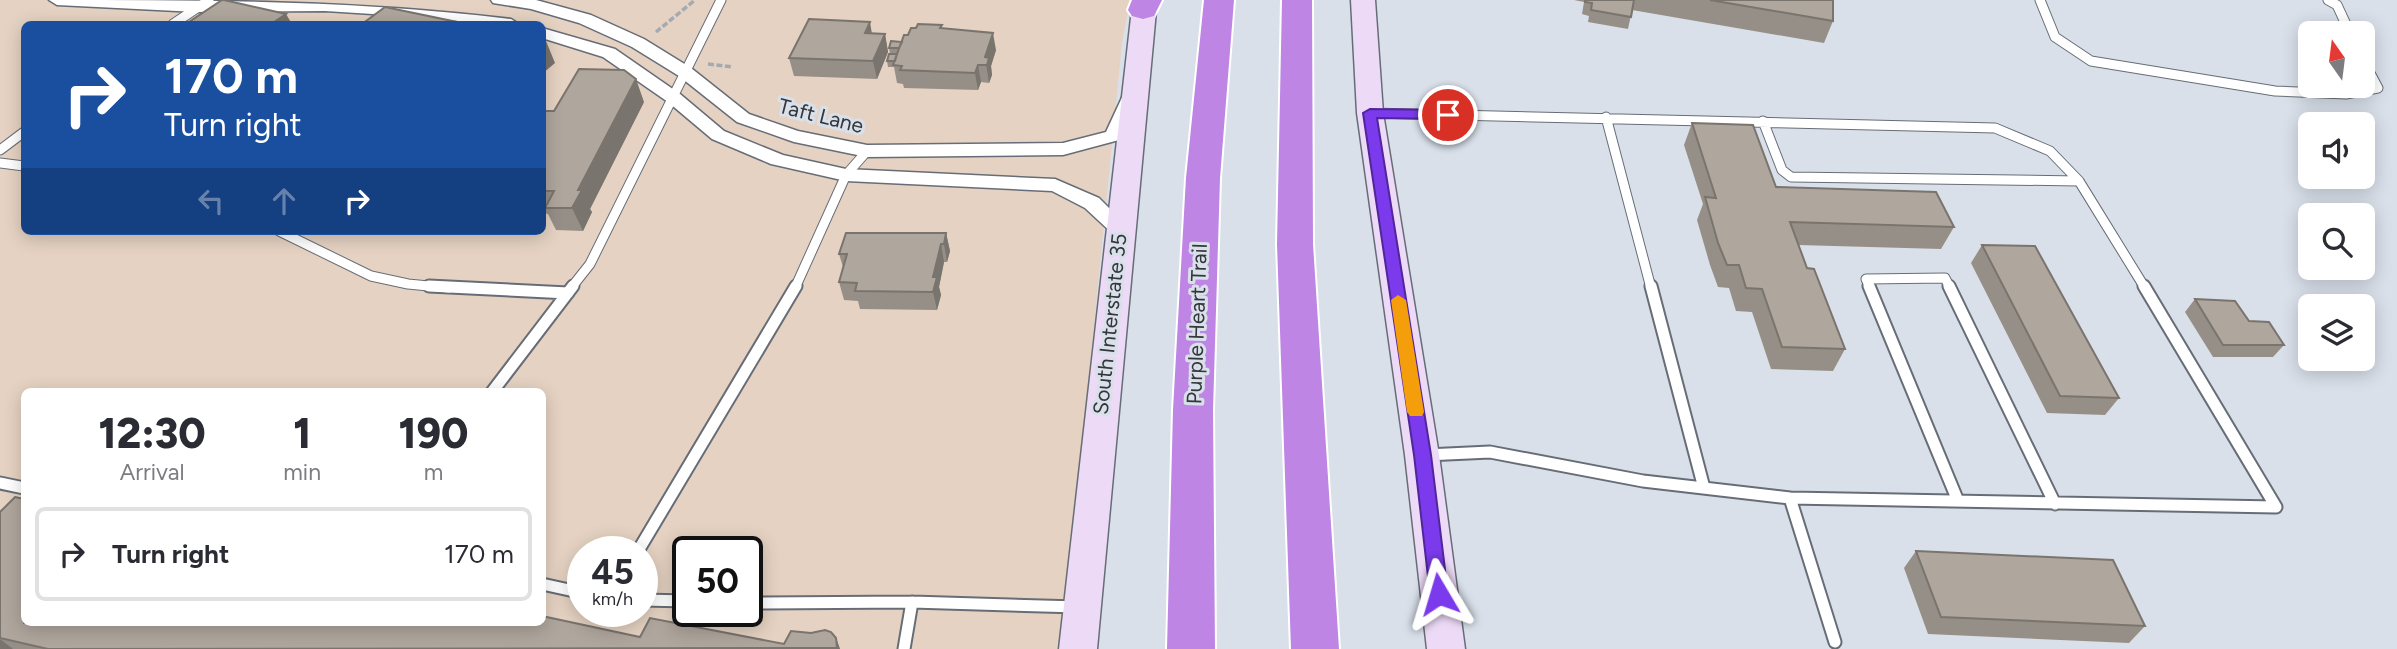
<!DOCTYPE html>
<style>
body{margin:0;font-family:Figtree,sans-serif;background:#f7f7f7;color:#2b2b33;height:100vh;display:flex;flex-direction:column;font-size:26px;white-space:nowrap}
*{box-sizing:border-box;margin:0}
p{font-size:23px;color:#7c7c81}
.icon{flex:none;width:38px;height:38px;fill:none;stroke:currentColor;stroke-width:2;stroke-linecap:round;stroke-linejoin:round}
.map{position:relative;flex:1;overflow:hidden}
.details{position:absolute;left:21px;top:388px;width:525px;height:238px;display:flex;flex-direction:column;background:#fff;border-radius:10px;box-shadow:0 4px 18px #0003}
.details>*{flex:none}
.banner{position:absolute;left:21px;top:21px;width:525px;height:214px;border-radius:10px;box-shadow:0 4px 18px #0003;background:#1a4fa0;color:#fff;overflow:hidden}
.needle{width:46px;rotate:346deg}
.fabs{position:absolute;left:2298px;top:21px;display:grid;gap:14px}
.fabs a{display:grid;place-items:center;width:77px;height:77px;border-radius:10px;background:#fff;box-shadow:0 4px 18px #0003;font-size:35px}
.speed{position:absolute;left:567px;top:536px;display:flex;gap:14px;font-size:35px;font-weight:700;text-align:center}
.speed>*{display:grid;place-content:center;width:91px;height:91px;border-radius:50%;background:#fff;box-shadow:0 4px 18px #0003;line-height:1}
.speed small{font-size:18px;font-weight:400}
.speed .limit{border:4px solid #111;border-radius:10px;background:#fff;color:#111}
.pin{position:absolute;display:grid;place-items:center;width:60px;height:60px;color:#fff;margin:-30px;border:4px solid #fff;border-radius:50%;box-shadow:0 2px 7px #0007}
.me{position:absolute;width:77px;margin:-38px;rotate:353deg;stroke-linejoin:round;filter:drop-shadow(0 0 5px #0008)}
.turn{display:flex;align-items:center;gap:24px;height:147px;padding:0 28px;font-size:32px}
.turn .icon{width:91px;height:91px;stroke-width:2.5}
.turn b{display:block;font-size:49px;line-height:60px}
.lanes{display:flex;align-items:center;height:66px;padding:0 28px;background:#0003;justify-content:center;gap:35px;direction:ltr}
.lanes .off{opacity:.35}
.eta{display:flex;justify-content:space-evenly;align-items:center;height:119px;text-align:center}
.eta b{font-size:42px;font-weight:800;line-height:49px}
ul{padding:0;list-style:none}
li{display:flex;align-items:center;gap:21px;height:94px;margin:0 14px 10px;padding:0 14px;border:4px solid #e1e1e2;border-radius:10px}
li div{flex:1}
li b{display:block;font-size:26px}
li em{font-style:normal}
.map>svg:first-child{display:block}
.commercial{fill:#e5d2c2;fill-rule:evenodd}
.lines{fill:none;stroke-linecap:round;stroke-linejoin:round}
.service-far1-casing{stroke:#676d76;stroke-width:11}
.service-casing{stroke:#676d76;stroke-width:15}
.minor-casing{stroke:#676d76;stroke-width:3}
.secondary-casing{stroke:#676d76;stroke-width:3}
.motorway-casing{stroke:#fff;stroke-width:4}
.path{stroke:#a4aab2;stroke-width:3.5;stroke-dasharray:6 2.5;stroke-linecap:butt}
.service-far1{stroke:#fff;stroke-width:9}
.service{stroke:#fff;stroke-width:11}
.minor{fill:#fff;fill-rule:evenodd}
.secondary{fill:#ecdaf7;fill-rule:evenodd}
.motorway{fill:#be85e4;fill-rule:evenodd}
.wall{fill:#968f87}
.shaded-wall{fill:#7a746e}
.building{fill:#afa69d;stroke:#7a746e;stroke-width:2}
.route{fill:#7c3aed;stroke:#51269a;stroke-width:2}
.slow{fill:#f59e0b}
.labels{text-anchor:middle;stroke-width:6;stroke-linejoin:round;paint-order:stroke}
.street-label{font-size:21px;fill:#33363a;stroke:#d9e0ea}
</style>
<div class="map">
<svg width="2397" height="649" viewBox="0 0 2397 649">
<rect width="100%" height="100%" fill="#d9e0ea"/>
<path class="commercial" d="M0,0H1130L1122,43L1062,649H0ZM24,24H542V231H24ZM24,392H542V623H24ZM583,551H642V611H583ZM688,551H747V611H688Z"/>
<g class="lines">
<g class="service-far1-casing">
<path id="service-far1" d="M2040,0L2055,37L2091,61L2275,91L2346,94L2378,88L2362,58
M2328,0L2337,5L2350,33
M173,24L209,0
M1371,113L1995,128L2050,151L2079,181L2145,288
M1606,117L1651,288
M1763,121L1782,170L1791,177L2079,181
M0,150L24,132
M0,163L24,166
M279,231L371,276L408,284L449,288
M571,288L590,264L721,0
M795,288L846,175L867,151
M1870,288L1866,279L1945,278L1950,288"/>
</g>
<g class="service-casing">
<path id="service" d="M429,286L568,293
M1651,286L1704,488
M1869,286L1958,501
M1949,286L2055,504
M2144,286L2276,507
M492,392L573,286
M1426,455L1490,452L1643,481L1790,498L1835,642
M0,483L24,488
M1790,498L2276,507
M638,551L796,286
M542,584L583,593
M642,600L688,601
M747,603L912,602L1078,607
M904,649L912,602"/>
</g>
<g class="minor-casing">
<path id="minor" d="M49,0C203,0 358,0 511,19L519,24H480L435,18L325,11L197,12L57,5Z
M491,0H536L591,15L644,39L691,68L749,114L798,131L867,145L1063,143L1106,132L1125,91L1131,90L1140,95L1119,140L1063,155L867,157L794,142L737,122L679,76L632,47L579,23L531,9L493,3Z
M542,28L615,49L680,94L724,131L783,155L846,169L1055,179L1099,198L1130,229L1127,234H1113L1085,208L1052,191L846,181L771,164L712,139L668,102L603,57L542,38Z"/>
</g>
<g class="secondary-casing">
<path id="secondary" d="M1133,0H1157L1097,649H1059Z
M1351,0H1375L1383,113L1439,455L1465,649H1427L1405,455L1357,113Z"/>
</g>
<g class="motorway-casing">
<path id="motorway" d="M1132,0H1162L1154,16L1143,19L1132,16L1128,10Z
M1204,0H1234L1220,178L1213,410L1215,649H1167L1173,410L1186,178Z
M1282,0H1312L1313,244L1339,649H1291L1277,244Z"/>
</g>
<path class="path" d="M656,32L695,0
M708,64L733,67"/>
<use href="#service-far1" class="service-far1"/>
<use href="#service" class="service"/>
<use href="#minor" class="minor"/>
<use href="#secondary" class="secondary"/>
<use href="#motorway" class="motorway"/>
</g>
<path class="wall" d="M1574,0H1833V21L1824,43L1632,10L1628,29L1588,22L1589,16L1582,14L1584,2Z
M942,25V28L996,50L991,66L992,75L989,83L981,82L978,90L904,88L903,84L897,83L894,67H888L887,61L890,54L889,48L902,42L916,28Z
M872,34H885L888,52L877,79L794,76L789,58Z
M644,102L590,209L592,212L583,231L556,230L548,214L542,213V111H554Z
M1692,123L1776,187L1954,227L1941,249L1798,245L1807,268L1845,349L1833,371L1771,369L1752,312L1736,311L1729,288L1718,287L1710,265L1697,220L1703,204L1684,145Z
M946,233L950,251L947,262H944L939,287L941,295L937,310L860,309L858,301L844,300L839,282L843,267L839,254Z
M1982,245L2119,398L2105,415L2047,413L1971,263Z
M2195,299L2249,321L2284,345L2273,357H2213L2185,312Z
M0,512L24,623L640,637L784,644L836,638L840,649H0Z
M1916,551L2145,626L2129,643L1928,634L1904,568Z"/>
<path class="shaded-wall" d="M286,14L292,24H271Z
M870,22L873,40L865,33Z
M993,33L996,50L991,66L992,75L989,83L985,57Z
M885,34L888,52L877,79L873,61Z
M546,41L555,63L542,74V44Z
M978,65L981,82L978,90L975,73Z
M636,79L644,102L590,209L592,212L583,231L572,208L578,190Z
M946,233L950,251L947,262L944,244Z
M941,244L944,262L939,287L941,295L937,310L933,292V277Z
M836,638L840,649H836Z
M0,639L13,649H0Z"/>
<path class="building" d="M222,0H224L286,14L271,24H186Z
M1585,0H1634L1631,17L1591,10L1592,3L1585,2Z
M1710,0H1833V21Z
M385,7L467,24H362Z
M809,19L870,22L865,33L885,34L873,61L789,58Z
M918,24L942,25L940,28L993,33L985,57L989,58L987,65H978L975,73L900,70L902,66L893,65L904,35H908L911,28H916Z
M891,41L902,42L899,48H889Z
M889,54H897L895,61H887Z
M579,69L624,70L636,79L578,190H582L572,208H545L554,191H542V111H554Z
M1692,123L1753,125L1776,187L1936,192L1954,227L1790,222L1807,268L1814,269L1845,349L1782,347L1762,289L1746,288L1739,265H1727L1718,243L1705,197L1716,198Z
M846,233H946L944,244H941L933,277H937L933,292L855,291L857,283L839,282L847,254H839Z
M1982,245L2035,246L2119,398L2060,396Z
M2195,299L2235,301L2249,321L2269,322L2284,345H2223Z
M15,497L24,499V623H542V616L640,637L650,618L784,644L791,631L811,633L825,630L831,632L836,638L837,648L48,649L0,638V512Z
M1916,551L2113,560L2145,626L1941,617Z"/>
<path class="route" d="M1370,109L1448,110L1455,115L1448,119L1377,118L1431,455L1448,594L1446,599L1439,602L1432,599L1430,594L1414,455L1363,113Z"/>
<path class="slow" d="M1398,295L1406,300L1424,412L1422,416H1410L1407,412L1391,300Z"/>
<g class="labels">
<g class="street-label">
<text transform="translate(821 116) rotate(14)" y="7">Taft Lane</text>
<text transform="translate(1110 324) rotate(-84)" y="7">South Interstate 35</text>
<text transform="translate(1197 324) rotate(-88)" y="7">Purple Heart Trail</text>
</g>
</g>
</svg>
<div class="fabs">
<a><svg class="needle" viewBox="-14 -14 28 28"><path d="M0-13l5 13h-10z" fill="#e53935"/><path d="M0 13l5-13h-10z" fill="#7c7c81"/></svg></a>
<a><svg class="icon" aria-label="sound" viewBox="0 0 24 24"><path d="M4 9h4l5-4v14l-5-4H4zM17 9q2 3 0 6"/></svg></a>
<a><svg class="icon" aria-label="search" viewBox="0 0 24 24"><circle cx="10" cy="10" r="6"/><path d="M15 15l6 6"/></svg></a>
<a><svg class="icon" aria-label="layers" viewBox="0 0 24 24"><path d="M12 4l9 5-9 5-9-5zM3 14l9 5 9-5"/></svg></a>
</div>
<div class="speed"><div>45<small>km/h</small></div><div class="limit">50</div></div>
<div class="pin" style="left:1448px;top:115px;background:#d93025"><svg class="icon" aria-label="arrive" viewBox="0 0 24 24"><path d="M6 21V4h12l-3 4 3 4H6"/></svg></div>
<svg class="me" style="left:1439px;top:594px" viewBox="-20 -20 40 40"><path d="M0-17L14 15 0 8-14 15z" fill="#7c3aed" stroke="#fff" stroke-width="4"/></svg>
<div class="banner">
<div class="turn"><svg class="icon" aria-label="right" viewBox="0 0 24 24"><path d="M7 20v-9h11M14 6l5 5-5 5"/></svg><div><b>170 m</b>Turn right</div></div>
<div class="lanes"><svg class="icon off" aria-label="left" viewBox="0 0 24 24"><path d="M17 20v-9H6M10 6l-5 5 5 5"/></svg><svg class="icon off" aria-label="ahead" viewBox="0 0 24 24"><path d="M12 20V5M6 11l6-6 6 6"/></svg><svg class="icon" aria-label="right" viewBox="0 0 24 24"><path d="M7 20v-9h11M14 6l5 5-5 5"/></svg></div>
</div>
<section class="details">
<div class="eta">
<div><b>12:30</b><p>Arrival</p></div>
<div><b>1</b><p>min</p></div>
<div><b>190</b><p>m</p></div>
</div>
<ul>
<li><svg class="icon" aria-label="right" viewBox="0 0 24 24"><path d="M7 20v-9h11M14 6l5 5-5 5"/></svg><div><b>Turn right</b></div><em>170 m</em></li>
</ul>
</section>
</div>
